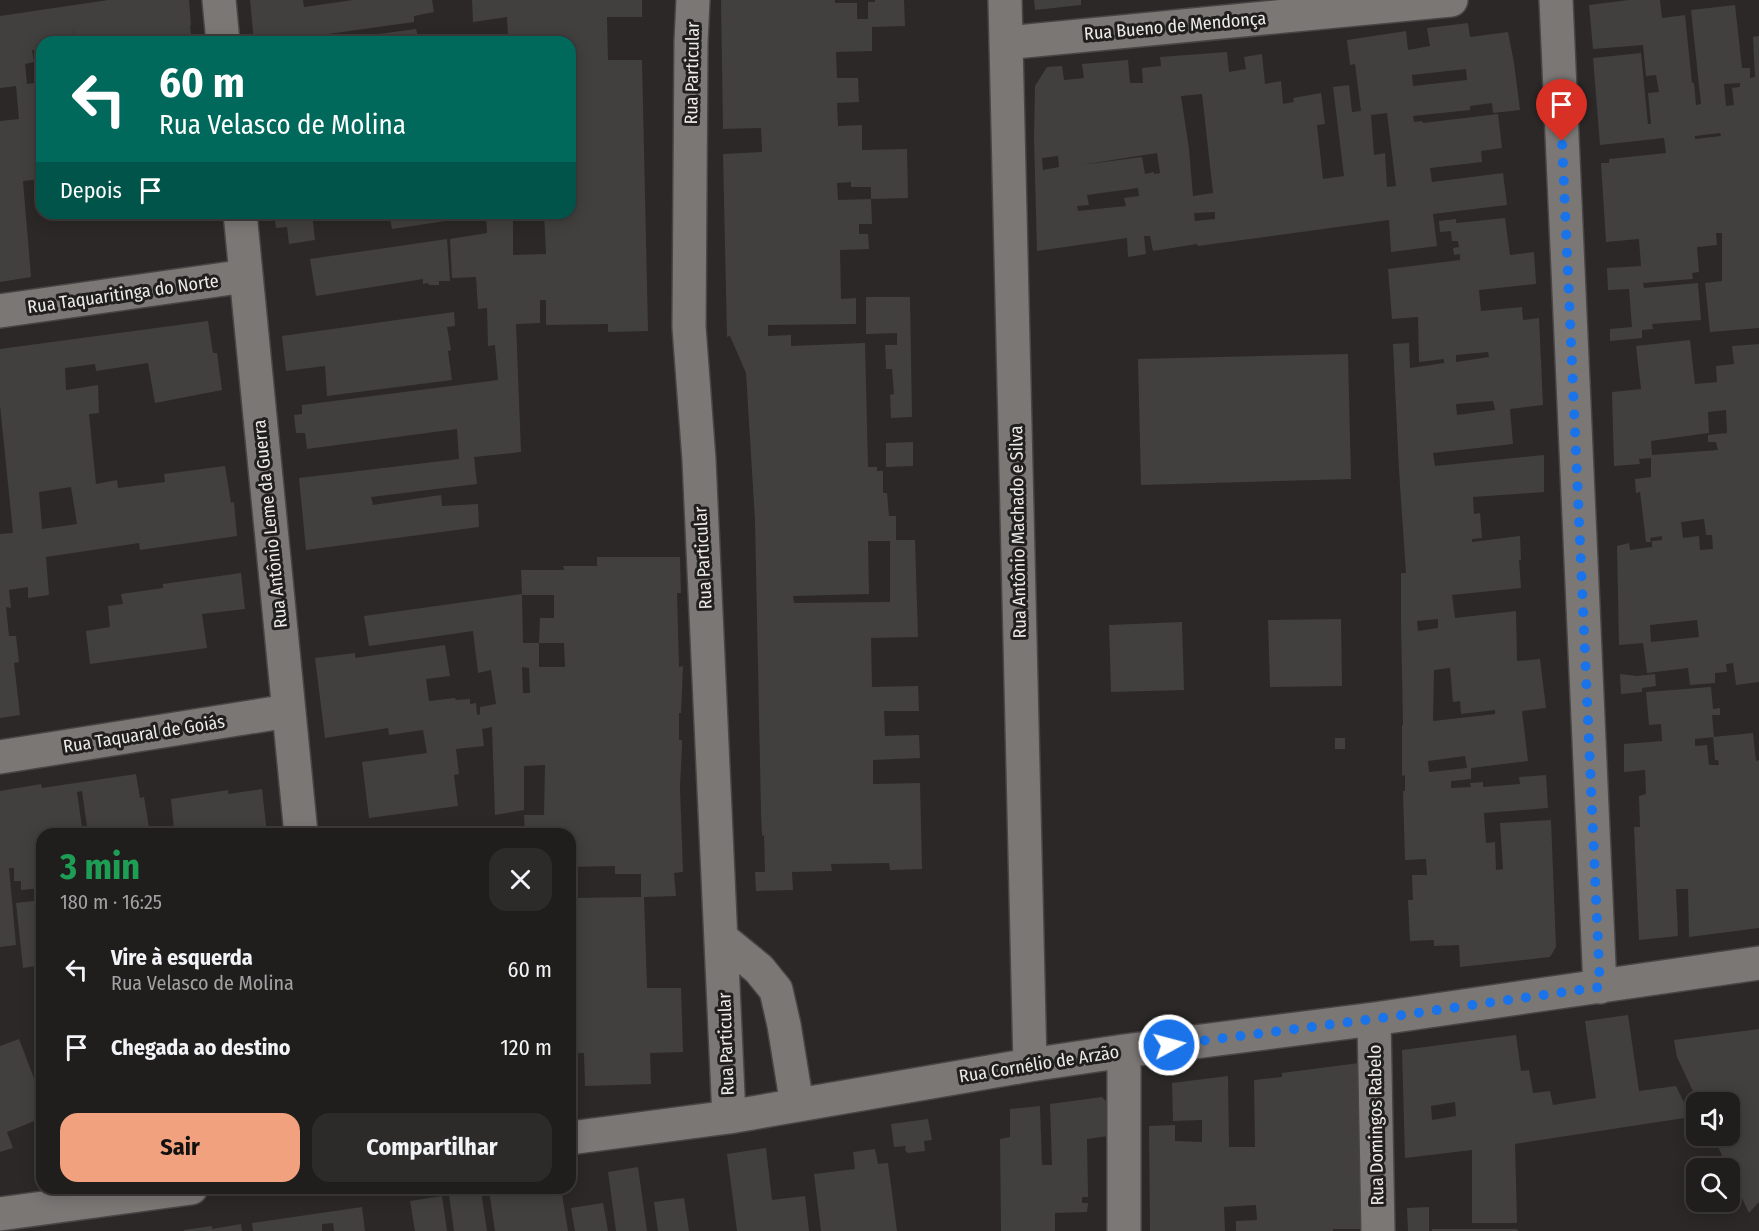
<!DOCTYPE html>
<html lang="pt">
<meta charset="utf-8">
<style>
body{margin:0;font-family:"Fira Sans Condensed",sans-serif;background:#2d2b2a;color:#f1f3f6;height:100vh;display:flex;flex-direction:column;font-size:22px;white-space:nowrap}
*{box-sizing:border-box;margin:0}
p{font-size:20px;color:#a2a2a4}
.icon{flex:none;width:33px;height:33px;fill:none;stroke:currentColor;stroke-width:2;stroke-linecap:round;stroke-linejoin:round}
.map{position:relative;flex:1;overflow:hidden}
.panel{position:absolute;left:36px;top:828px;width:540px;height:366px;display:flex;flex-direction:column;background:#201e1d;border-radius:18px;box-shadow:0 3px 15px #0003,0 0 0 2px #3d3c3b}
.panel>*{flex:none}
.hud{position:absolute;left:36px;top:36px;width:540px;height:183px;border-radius:18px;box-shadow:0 3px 15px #0003,0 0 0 2px #3d3c3b;background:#00695c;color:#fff;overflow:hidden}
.controls{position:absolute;left:1686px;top:1092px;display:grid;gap:12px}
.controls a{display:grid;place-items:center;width:54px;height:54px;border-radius:12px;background:#201e1d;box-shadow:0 3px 15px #0003,0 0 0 2px #3d3c3b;font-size:30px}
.pin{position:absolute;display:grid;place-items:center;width:51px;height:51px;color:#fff;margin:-62px -26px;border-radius:50% 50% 50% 0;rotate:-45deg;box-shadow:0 0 6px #0007}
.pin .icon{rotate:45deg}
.me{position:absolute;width:66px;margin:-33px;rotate:83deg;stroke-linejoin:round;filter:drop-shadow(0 0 4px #0008)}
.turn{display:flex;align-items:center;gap:21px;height:126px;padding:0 24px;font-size:27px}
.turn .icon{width:78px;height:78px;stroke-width:2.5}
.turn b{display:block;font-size:42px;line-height:51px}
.then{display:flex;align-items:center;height:57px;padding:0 24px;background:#0003;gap:12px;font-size:22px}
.round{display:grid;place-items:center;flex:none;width:63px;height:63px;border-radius:18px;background:#2d2b2a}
.summary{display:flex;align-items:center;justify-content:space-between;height:102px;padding:0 24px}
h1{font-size:36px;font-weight:700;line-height:45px;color:#1e9e55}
.button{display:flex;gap:12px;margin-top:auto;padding:12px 24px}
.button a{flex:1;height:69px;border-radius:18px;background:#f1a17d;color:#111;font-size:24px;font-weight:700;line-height:69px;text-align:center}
.button a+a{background:#2d2b2a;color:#f1f3f6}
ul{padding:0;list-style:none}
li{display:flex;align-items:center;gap:18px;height:78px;padding:0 24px}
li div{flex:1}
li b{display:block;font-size:22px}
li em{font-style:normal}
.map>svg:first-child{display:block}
.building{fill:#42403e;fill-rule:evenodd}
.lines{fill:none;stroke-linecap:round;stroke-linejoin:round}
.minor-casing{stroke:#484544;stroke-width:36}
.minor{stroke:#7a7775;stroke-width:33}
.route{stroke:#1a73e8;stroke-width:10;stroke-dasharray:0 18}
.labels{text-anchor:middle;stroke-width:6;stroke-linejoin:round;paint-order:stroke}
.street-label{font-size:18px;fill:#ecebe9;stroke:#211f1d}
</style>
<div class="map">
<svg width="1759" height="1231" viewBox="0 0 1759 1231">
<rect width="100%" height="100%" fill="#2b2827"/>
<path class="building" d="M108,0H189L191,25L190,26L192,42H75L73,26L74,39L42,42V44H36L37,50H32L34,62L25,64L27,84L42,82V118L35,119L38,141L42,140V179L23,181L31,277L0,282V121L19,119L16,86L0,88V16Z
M250,0H303L304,7L353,0H432L434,12L414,16V22L292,39V42H254Z
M472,0H642V17H607L608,60H642L648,331L608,332V324L546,325V300H540V323L516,324L521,452L474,457L477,484L371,497L373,505L441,495L442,506L478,504L479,527L306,550L299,478L459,459L457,429L307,449L305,433H296L294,415L302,414V405L498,380L495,345L488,346L487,308L478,309L476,277L452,278L450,239L487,233L486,215L392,229L389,213H513V255L546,254L544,213H570V42H527V35H508L507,17L473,22Z
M721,0H835V3H857V19H868V2H875V0H904L905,26L872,27V51L836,52L837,78H858L859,102L837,103L838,126L862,125V150L907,149L908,198L871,199V187H851V182L837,183L838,200L871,199L872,224H859V234H868L869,249L840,250L841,299L856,298V324L768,325V336L791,335V346L865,343L868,467H877V471H883V493H887L889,516H896V540H915L918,637L871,638L872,687L918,686L919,711H884L885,736L919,735L920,758L873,760V784L920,783L922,869L890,870L889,863L831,864L832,871L792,872L793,890L756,891L755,872H765L764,835L762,836L761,812L755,520L746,373L730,336L727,337L723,154L762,152L761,128L723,129ZM868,541H890V602L794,603L793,596L869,594Z
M1034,0H1081V5L1035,10Z
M1629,0H1660L1662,18L1685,15L1692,83H1694L1696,105L1701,104L1691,10L1735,5L1742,68H1750V78L1755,77L1753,37L1759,36V328L1710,332L1705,283L1722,281V233H1716L1717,245L1697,247L1699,272L1692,273L1693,279L1643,283L1644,288L1698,283L1701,320L1652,324L1653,329L1642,330V338L1610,341V329L1632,327L1629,289L1608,290L1607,268L1641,266L1639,239L1606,242L1601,163H1609V159L1666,153L1664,138L1600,145L1593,58L1641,53L1648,124H1651L1648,93L1659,92L1656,75L1646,76L1643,45L1593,49L1589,5ZM1740,83V87L1732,88L1734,105L1726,106L1724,84ZM1720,133L1721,136L1695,139V136Z
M1468,23L1470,37L1508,32L1514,63L1520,110L1493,113L1492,103L1470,106V110L1413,116L1414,122L1422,121L1423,123L1498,114L1502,148L1481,151L1482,162L1430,168L1432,182L1503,173L1507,205L1433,214L1437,246L1391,252L1389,220L1198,246L1197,244L1153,251L1150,236H1144L1146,254L1128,257L1127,238L1037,251L1034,138L1035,86L1047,67L1062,66L1064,80L1084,78L1082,64L1128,60L1130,83H1143L1142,68L1161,66L1160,57L1227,52L1229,72L1246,69L1244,57L1262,54L1265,84L1281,81L1283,104L1294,102L1293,98L1321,93L1325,124L1317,125L1323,179L1344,176L1333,87L1349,85L1352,112L1361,111L1355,64L1350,65L1347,40L1406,31L1408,50L1430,46L1427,28ZM1466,69L1467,80L1413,86L1412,75ZM1202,94L1213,193L1193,196L1189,149L1181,96ZM1387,113L1396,186L1387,187L1385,153L1374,155L1371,115ZM1157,153L1160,173L1154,174V172L1145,174L1142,157L1081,165ZM1058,156L1059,167L1043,170L1042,158ZM1138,188L1139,196L1124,198L1126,206L1078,211L1077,206L1089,205L1087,195ZM1215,212V219L1195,221L1194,213Z
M416,29L419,42H327V41Z
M274,213H312L315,240L289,244L287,227L276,228Z
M1505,218L1510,255L1534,252L1536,284L1479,290L1481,311L1522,307L1523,320L1539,318L1543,405L1510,409L1513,444L1433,453L1435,466L1544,455V492L1473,497L1474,514L1480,513L1482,538L1472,539V542L1520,536L1521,560H1519L1521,588L1452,595L1455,618L1516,611L1517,661L1540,659L1546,708L1522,711L1528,761L1471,768V779L1451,781V788L1471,787L1470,783L1483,782V787L1520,784L1519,777L1546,775L1548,808L1484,813L1486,843L1495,842L1496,870L1503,869L1500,823L1551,820L1556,947L1550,957L1460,967L1459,945L1434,946V940L1410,941L1408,900H1413L1412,875H1427L1426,859L1405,860L1403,791H1405V775L1402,776V725H1403L1401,623V573H1406L1399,470L1393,344L1409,343L1410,368L1444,363V359L1419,362L1418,317L1392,319L1388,269L1460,260V254L1454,255L1453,248L1459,247L1458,241H1452L1451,231L1440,232L1439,221L1456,219V223ZM1488,352L1489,357L1456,362V355ZM1493,401L1495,410L1457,415L1456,404ZM1438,619V628L1418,631L1417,621ZM1450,668L1453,702L1460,701L1461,714L1495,710V714L1433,721L1434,670ZM1465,756L1467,768L1429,772L1428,761Z
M447,239L450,281H439V285H429L428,283L423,284V279L316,296L310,259Z
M866,297H910L912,417L891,418L890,395L894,394L892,369H886L885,345H897V333L866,334Z
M454,312L455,326L447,327L451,350L448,351L452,380L327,396L325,366L286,371L282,336Z
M208,321L213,353H217L222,390L155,403L148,363L96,371L95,364L65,368L66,390L98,385L99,413L89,414L96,484L117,480L118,488L165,482L164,474L225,466L231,503L234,502L237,536L140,550L139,543L46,557L49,595L28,598V587L9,590L11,608L6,607L9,636H16L19,662L14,663L20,715L0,718V534L13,533L0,405V349ZM71,487L77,524L42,529L39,492Z
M1690,340L1695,384L1717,382L1716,366L1734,364L1732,346L1759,344V682L1736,685L1733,663L1726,664L1727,672L1715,673V683L1690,685L1688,668L1647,673L1643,643L1619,645L1617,546L1629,543L1630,550L1652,547V541L1662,540V536L1650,538L1651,542H1646L1640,492L1636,493L1635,479L1651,477V458L1639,459L1640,464L1614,466L1612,392L1641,389L1636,346ZM1726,410L1727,433L1708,435V442H1716L1718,450L1652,455L1651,441L1709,433L1708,412ZM1704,519L1706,535H1712L1713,549L1700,550L1699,536L1683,538L1681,522ZM1697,620L1699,637L1651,642L1650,625Z
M1348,354L1351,479L1141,485L1138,359Z
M913,442V466L886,467V443Z
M597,557H680L681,593H677L679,667L683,666L681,713H679V740H682V746L680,787L683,872L674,873L676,896L644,897L647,988H681L683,1052L650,1053L651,1084L585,1086L584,1053H573V1099H570V898L641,897V874H615V866L570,867V834H525L524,815H544L545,765L524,766V810L495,815L492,727L482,729L484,746L456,749L459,774L454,775L458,806L369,818L362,762L427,753L423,730L389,735L388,728L325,738L315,658L355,653V658L445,645L450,676L426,679L429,701L455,698L456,700L470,699V704L476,703L477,715L480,714V707L496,704L491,670L478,673L473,631L369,646L364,616L522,594L521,570H564L563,566H597ZM522,595H554V618H540L539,643H564L565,667H539V643H523ZM522,667L529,668L530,693H523Z
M241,573L245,609L202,614L207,648L90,664L86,631L110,627L108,606L123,604L121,594L163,588V584Z
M1341,619L1342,686L1270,687L1268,620Z
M1182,622L1184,690L1111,692L1109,625Z
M1620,674L1637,676L1655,674L1656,686L1642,688V692L1621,694Z
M1711,687L1713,709L1720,708V715H1712L1714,737L1695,739V746L1707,745L1709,765H1719L1718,760H1715L1713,737L1753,733L1756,761L1759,760V928L1689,937L1688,889H1676L1678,936L1639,940L1634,827H1640L1639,796L1646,794L1645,770L1624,772V744L1662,741L1661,724L1649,725L1646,692Z
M1335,738H1345V749H1335Z
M136,774L140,798L144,797L150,834H88L82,791L77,792L83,834H42V888L21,890V881H14V868H9L16,945L0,947V791L41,784L42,788Z
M262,789L267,834H150L174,829L171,799L228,790V794Z
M416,828L417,834H382V833Z
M42,900V965L23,968L16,903Z
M1628,1015L1639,1091L1676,1086L1691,1117L1515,1144L1517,1223H1472V1150L1405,1158L1402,1050L1516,1035L1521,1071L1529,1070L1533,1093L1550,1091L1553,1105L1596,1098L1585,1021ZM1455,1102L1456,1116L1432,1120L1431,1106Z
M1759,1029V1202L1749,1213L1713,1136H1730V1102H1698L1677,1057L1674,1040Z
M19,1039L42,1099V1118L7,1132L13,1148L0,1152V1046Z
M1359,1063L1365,1229H1333V1231H1236V1221L1257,1220L1256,1205L1224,1207L1225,1231H1150L1149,1126L1175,1125V1141L1202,1142V1120L1173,1121L1172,1083L1228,1076L1229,1147H1255L1254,1080L1282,1077V1073Z
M1102,1097L1107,1102L1108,1136L1087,1139L1088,1197H1082V1203H1088L1087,1212L1055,1213V1231H1001L1000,1139L1010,1137V1109L1040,1106L1042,1165H1052L1050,1104Z
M928,1119L932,1140L924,1141L925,1151L908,1153L905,1150L906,1146L894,1147L891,1124Z
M766,1148L772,1200L805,1196L809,1231H737L727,1154Z
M875,1149L878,1164L888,1163L897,1231H821L814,1174L855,1169L853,1152Z
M638,1167L647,1231H616L608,1172Z
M505,1188H561L568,1231H495L489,1190Z
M481,1191L487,1231H454L449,1195Z
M442,1196L447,1231H415L410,1201Z
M684,1198L689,1231H658L654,1202Z
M603,1203L608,1231H575L571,1208Z
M362,1207L365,1231H334L333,1223L322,1224V1231H253L252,1223Z
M1429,1207V1231H1408L1407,1208Z
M241,1224L242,1231H184V1230L212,1226V1229Z
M1432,1229H1517L1518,1231H1432Z"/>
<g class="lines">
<g class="minor-casing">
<path id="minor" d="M219,0L223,42
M693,0L691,42L689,327L699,460L729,1117
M1005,0L1030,1065
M1556,0L1600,987
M1006,43L1451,0
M240,213L301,834
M0,311L246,276
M0,757L288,711
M721,938L759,969L776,990L784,1025L797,1105
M1374,1019L1378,1231
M1124,1051V1231
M570,1138L729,1117L1030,1065L1124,1051L1374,1019L1759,963
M0,1214L191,1188"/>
</g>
<use href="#minor" class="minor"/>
</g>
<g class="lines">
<path class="route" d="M1169,1045L1374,1019L1600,987L1562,141"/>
</g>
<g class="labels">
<g class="street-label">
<text transform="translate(1175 26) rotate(-5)" y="6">Rua Bueno de Mendonça</text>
<text transform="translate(692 73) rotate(-89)" y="6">Rua Particular</text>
<text transform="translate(123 294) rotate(-8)" y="6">Rua Taquaritinga do Norte</text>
<text transform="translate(270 524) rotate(-96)" y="6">Rua Antônio Leme da Guerra</text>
<text transform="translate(1018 532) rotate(-91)" y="6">Rua Antônio Machado e Silva</text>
<text transform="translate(703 558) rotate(-93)" y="6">Rua Particular</text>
<text transform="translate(144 734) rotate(-9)" y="6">Rua Taquaral de Goiás</text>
<text transform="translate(726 1044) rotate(-92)" y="6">Rua Particular</text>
<text transform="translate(1039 1064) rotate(-9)" y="6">Rua Cornélio de Arzão</text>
<text transform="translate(1376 1125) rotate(-91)" y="6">Rua Domingos Rabelo</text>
</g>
</g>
</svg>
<div class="controls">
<a><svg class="icon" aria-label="sound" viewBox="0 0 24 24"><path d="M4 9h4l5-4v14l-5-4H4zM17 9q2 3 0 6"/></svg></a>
<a><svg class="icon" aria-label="search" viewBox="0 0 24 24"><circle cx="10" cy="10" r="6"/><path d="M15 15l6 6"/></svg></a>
</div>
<div class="pin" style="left:1562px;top:141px;background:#d93025"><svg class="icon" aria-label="arrive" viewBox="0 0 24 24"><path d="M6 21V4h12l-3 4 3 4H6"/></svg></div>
<svg class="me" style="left:1169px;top:1045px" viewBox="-20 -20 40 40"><circle r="17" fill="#1a73e8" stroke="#fff" stroke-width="3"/><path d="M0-11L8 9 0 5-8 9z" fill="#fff"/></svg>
<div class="hud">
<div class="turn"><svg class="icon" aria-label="left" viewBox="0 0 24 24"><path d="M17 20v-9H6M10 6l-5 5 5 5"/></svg><div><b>60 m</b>Rua Velasco de Molina</div></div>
<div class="then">Depois<svg class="icon" aria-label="arrive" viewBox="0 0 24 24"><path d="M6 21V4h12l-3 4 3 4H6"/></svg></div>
</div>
<section class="panel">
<div class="summary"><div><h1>3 min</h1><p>180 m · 16:25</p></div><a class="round"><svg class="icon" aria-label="close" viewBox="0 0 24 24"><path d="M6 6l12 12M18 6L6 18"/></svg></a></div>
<ul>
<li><svg class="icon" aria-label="left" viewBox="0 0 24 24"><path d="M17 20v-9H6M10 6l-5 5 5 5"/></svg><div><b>Vire à esquerda</b><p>Rua Velasco de Molina</p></div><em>60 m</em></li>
<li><svg class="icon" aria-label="arrive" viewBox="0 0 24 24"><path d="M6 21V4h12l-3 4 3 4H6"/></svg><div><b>Chegada ao destino</b></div><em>120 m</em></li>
</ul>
<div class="button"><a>Sair</a><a>Compartilhar</a></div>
</section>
</div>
